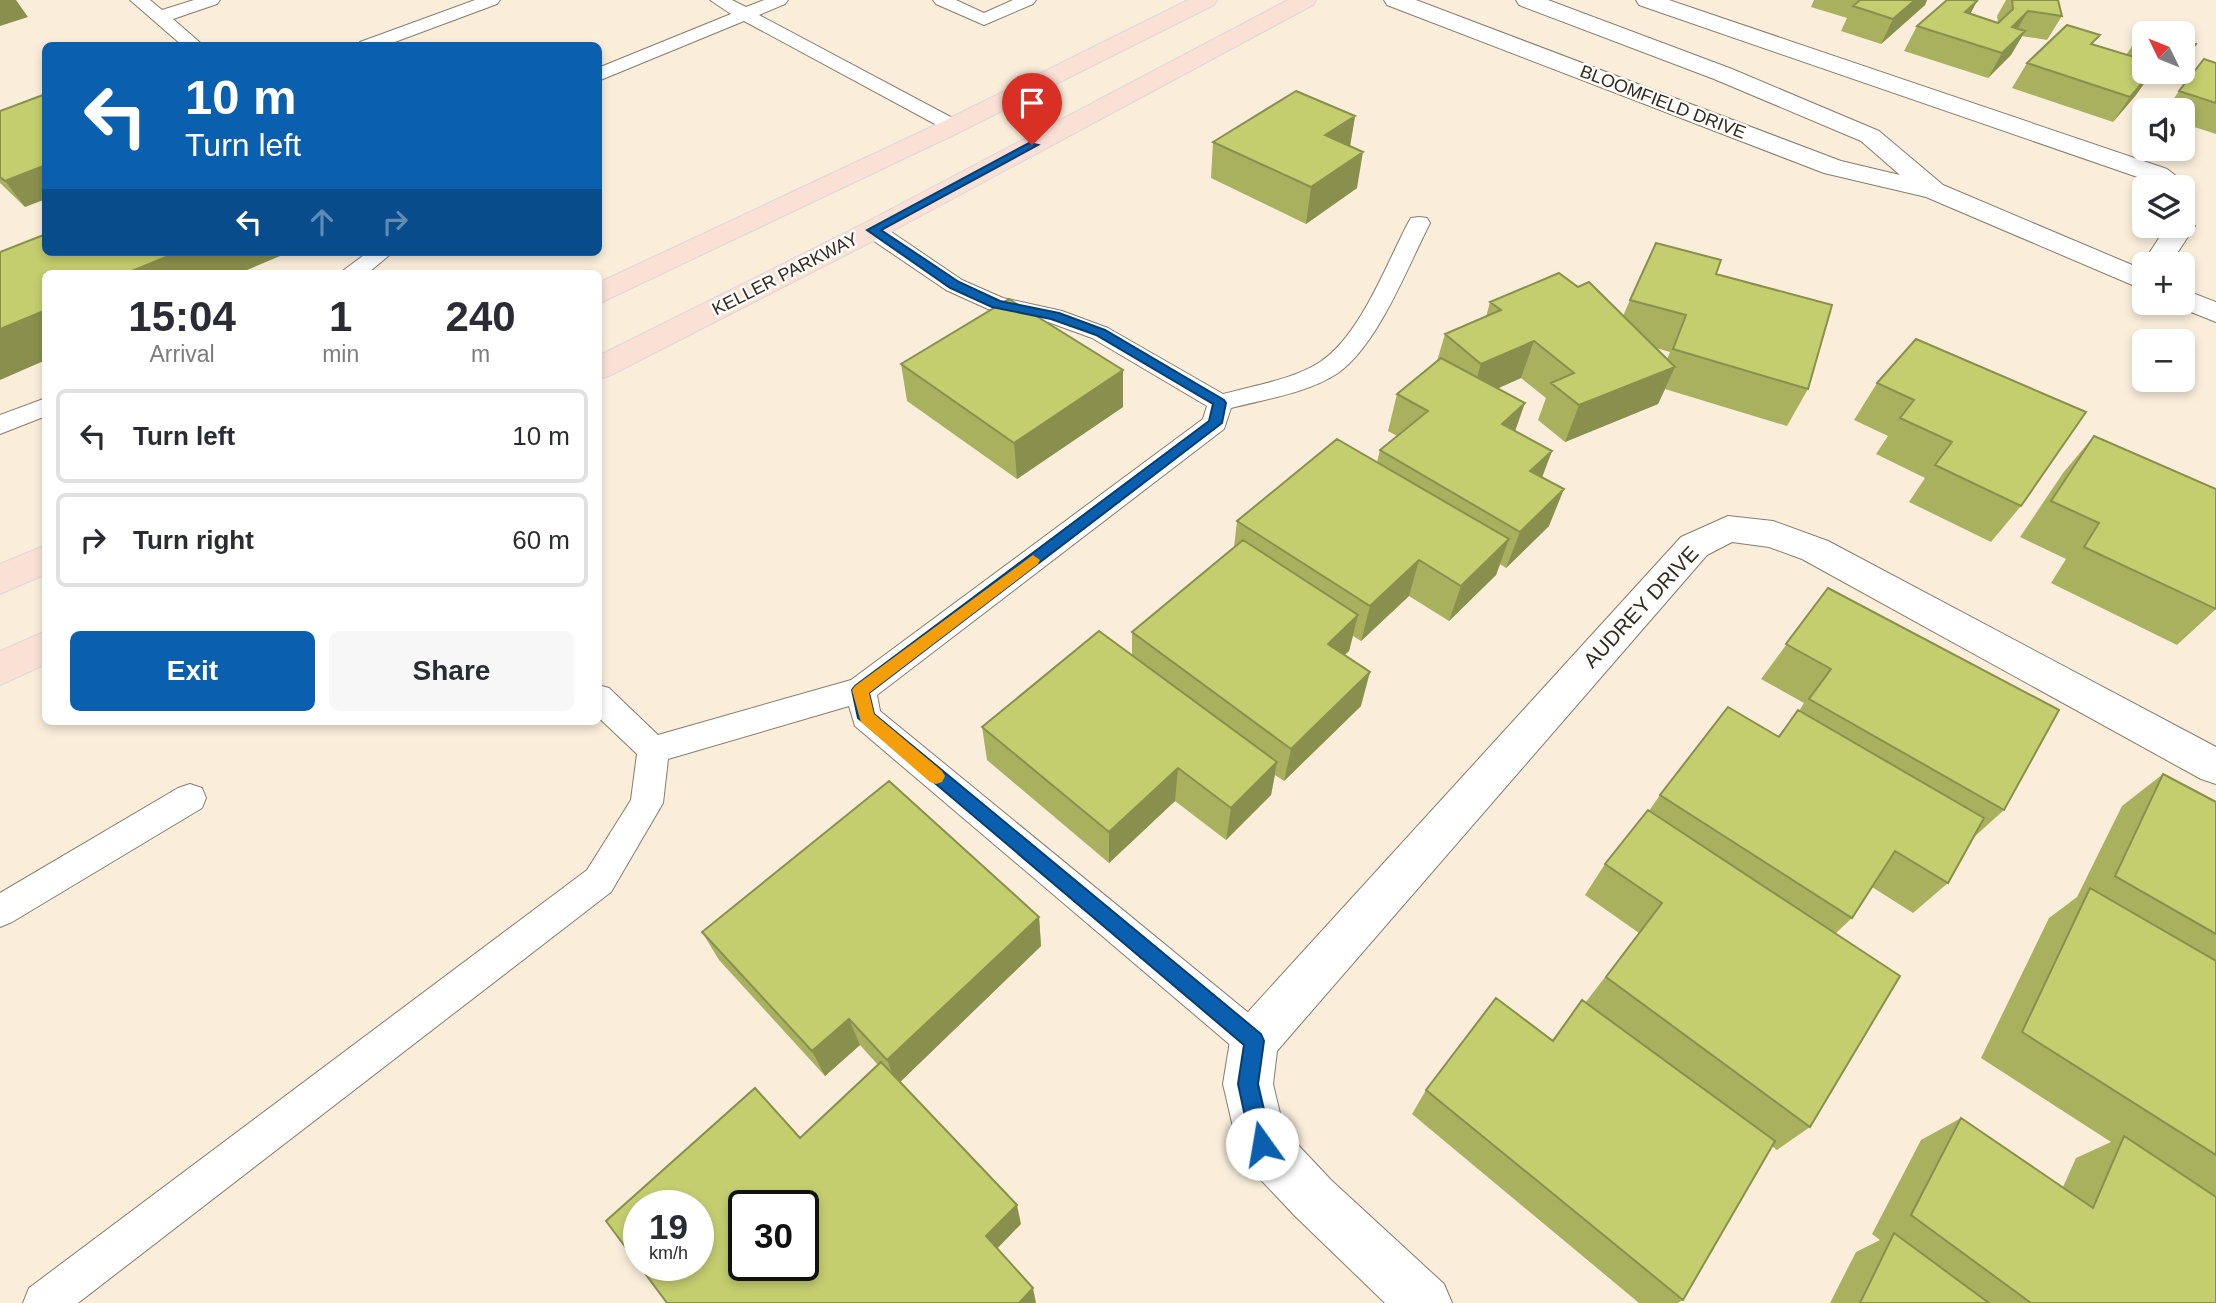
<!DOCTYPE html>
<meta charset="utf-8">
<style>
body{margin:0;font-family:Arial,sans-serif;background:#f7f7f7;color:#2b2b33;height:100vh;display:flex;flex-direction:column;font-size:26px;white-space:nowrap}
*{box-sizing:border-box;margin:0}
p{font-size:23px;color:#7c7c81}
.icon{flex:none;width:38px;height:38px;fill:none;stroke:currentColor;stroke-width:2;stroke-linecap:round;stroke-linejoin:round}
.map{position:relative;flex:1;overflow:hidden}
.panel{position:absolute;left:42px;top:270px;width:560px;height:455px;display:flex;flex-direction:column;background:#fff;border-radius:10px;box-shadow:0 4px 10px #0003}
.panel>*{flex:none}
.hud{position:absolute;left:42px;top:42px;width:560px;height:214px;border-radius:10px;box-shadow:0 4px 10px #0003;background:#0a60ae;color:#fff;overflow:hidden}
.needle{width:46px;rotate:313deg}
.buttons{position:absolute;left:2132px;top:21px;display:grid;gap:14px}
.buttons a{display:grid;place-items:center;width:63px;height:63px;border-radius:10px;background:#fff;box-shadow:0 4px 10px #0003;font-size:35px}
.speed{position:absolute;left:623px;top:1190px;display:flex;gap:14px;font-size:35px;font-weight:700;text-align:center}
.speed>*{display:grid;place-content:center;width:91px;height:91px;border-radius:50%;background:#fff;box-shadow:0 4px 10px #0003;line-height:1}
.speed small{font-size:18px;font-weight:400}
.speed .limit{border:4px solid #111;border-radius:10px;background:#fff;color:#111}
.pin{position:absolute;display:grid;place-items:center;width:60px;height:60px;color:#fff;margin:-72px -30px;border-radius:50% 50% 50% 0;rotate:-45deg;box-shadow:0 0 7px #0007}
.pin .icon{rotate:45deg}
.me{position:absolute;width:77px;margin:-38px;rotate:347deg;stroke-linejoin:round;filter:drop-shadow(0 0 5px #0008)}
.turn{display:flex;align-items:center;gap:24px;height:147px;padding:0 28px;font-size:32px}
.turn .icon{width:91px;height:91px;stroke-width:2.5}
.turn b{display:block;font-size:49px;line-height:60px}
.lanes{display:flex;align-items:center;height:66px;padding:0 28px;background:#0003;justify-content:center;gap:35px;direction:ltr}
.lanes .off{opacity:.35}
.eta{display:flex;justify-content:space-evenly;align-items:center;height:119px;text-align:center}
.eta b{font-size:42px;font-weight:800;line-height:49px}
.cta{display:flex;gap:14px;margin-top:auto;padding:14px 28px}
.cta a{flex:1;height:80px;border-radius:10px;background:#0a60ae;color:#fff;font-size:28px;font-weight:800;line-height:80px;text-align:center}
.cta a+a{background:#f7f7f7;color:#2b2b33}
ul{padding:0;list-style:none}
li{display:flex;align-items:center;gap:21px;height:94px;margin:0 14px 10px;padding:0 14px;border:4px solid #e1e1e2;border-radius:10px}
li div{flex:1}
li b{display:block;font-size:26px}
li em{font-style:normal}
.map>svg:first-child{display:block}
.lines{fill:none;stroke-linecap:round;stroke-linejoin:round}
.service-casing{stroke:#877c6c;stroke-width:2}
.minor-casing{stroke:#877c6c;stroke-width:2}
.primary-casing{stroke:#dad9d8;stroke-width:2}
.service{fill:#fff;fill-rule:evenodd}
.minor{fill:#fff;fill-rule:evenodd}
.primary{fill:#fbe0d5;fill-rule:evenodd}
.wall{fill:#a9b15f;fill-rule:evenodd}
.shaded-wall{fill:#89904e}
.building{fill:#c4ce6f;stroke:#89904e;stroke-width:2;fill-rule:evenodd}
.route{fill:#0a60ae;stroke:#063e71;stroke-width:2}
.slow{fill:#f59e0b}
.labels{text-anchor:middle;stroke-width:5;stroke-linejoin:round;paint-order:stroke}
.far-street-label{font-size:18px;fill:#2f2b24;stroke:#fffcf8}
.street-label{font-size:21px;fill:#2f2b24;stroke:#fffcf8}
</style>
<div class="map">
<svg width="2216" height="1303" viewBox="0 0 2216 1303">
<rect width="100%" height="100%" fill="#faeedb"/>
<g class="lines">
<g class="service-casing">
<path id="service" d="M130,0H150L162,10L194,0H220L217,4L173,19L204,46H183Z
M475,0H500L497,4L384,46H357L360,42Z
M710,0H732L746,7L764,0H788L785,4L759,15L960,122L963,126L960,130H946L744,21L598,81V68L731,14Z
M933,0H956L984,13L1013,0H1036L1033,4L984,25L936,4Z
M1419,217L1427,218L1430,223C1408,266 1378,345 1338,373C1308,393 1266,399 1231,408L1224,429L877,695L880,711L1267,1028L1273,1041L1267,1054L1254,1059L1241,1054L855,726L849,706L668,759L663,803L611,892L78,1303H23L29,1288L587,870L631,800L637,754L598,717V685L609,688L658,735L851,680L1203,419L1207,406L1092,338L1048,322L988,309L946,290L865,235L862,230L865,225H881L962,280L1003,298L1062,311L1108,328L1223,394C1255,385 1292,380 1320,362C1360,336 1386,265 1408,223L1411,218Z
M368,252H393L368,273H340Z
M46,398V416L0,434V415Z
M190,784L202,788L206,798L202,808L12,922L0,927V893L178,788Z"/>
</g>
<g class="minor-casing">
<path id="minor" d="M1384,0H1416L1841,161L1900,175L1861,141L1714,79L1519,5L1516,0H1548L1732,69L1879,131L1943,185L2144,270V290L1926,197L1824,173L1387,5Z
M1636,0H1669L2167,169L2190,187L2182,194V187H2158L2149,181L1639,5Z
M2182,218L2191,220L2195,226L2170,264H2144V267L2142,264L2167,226H2182Z
M2182,289L2216,302V322L2171,304L2182,303Z
M1728,516L1773,521L1828,541L2216,747V784L2201,779L1802,559L1769,547L1732,542L1707,555L1277,1051L1273,1084L1284,1130L1331,1180L1444,1284L1452,1303H1385L1295,1216L1244,1162L1237,1144L1223,1084L1230,1041L1237,1024L1681,537Z"/>
</g>
<g class="primary-casing">
<path id="primary" d="M1188,0H1217L1214,5L962,131L598,304V283L944,121Z
M1288,0H1316L1313,5L883,236L609,376L598,379V356L863,224Z
M46,545V574L0,594V564Z
M46,631V664L0,685V651Z"/>
</g>
<use href="#service" class="service"/>
<use href="#minor" class="minor"/>
<use href="#primary" class="primary"/>
</g>
<path class="wall" d="M1814,0H1927L1925,5L1881,44L1841,31L1847,18L1811,7Z
M2006,0H2058L2062,16L2047,40L2022,36L2011,55L1988,78L1904,51L1917,26L1977,1L1970,14L1998,23L1997,16Z
M2144,33V72H2176L2166,84L2148,78L2136,95L2113,122L2012,88L2027,63L2094,44L2126,55L2135,42Z
M2216,63V134L2182,123V110H2166L2179,91Z
M0,111L25,207L0,183Z
M1355,116L1350,146L1357,188L1306,224L1211,178L1213,142Z
M1716,274L1808,389L1787,426L1665,389L1658,404L1565,442L1538,420L1546,398L1521,378L1498,388L1515,431L1552,451L1542,478L1549,526L1506,568L1500,564L1496,575L1449,621L1409,596L1361,641L1353,636L1349,651L1344,655L1361,706L1284,781L1275,775L1271,795L1226,840L1175,801L1109,863L987,760L982,727L1132,655V632L1234,547L1237,521L1377,462L1380,450L1397,436L1388,431L1397,394L1437,361L1445,334L1486,317L1490,302L1578,287L1623,316L1630,300ZM1656,348L1670,352L1667,359Z
M1916,339L2021,506L1991,542L1909,502L1925,478L1876,454L1888,436L1854,420L1877,383Z
M901,364L1123,407L1017,479L907,401Z
M2094,436L2216,609L2177,645L2051,583L2066,559L2020,537L2063,473Z
M1828,588L2004,810L1973,838L1948,883L1913,913L1872,887L1852,918L1836,933L1810,1127L1777,1150L1772,1146L1683,1300L1678,1303H1639L1412,1114L1426,1090L1552,1040L1582,1000L1585,1003L1639,933L1585,895L1605,864L1649,811L1660,795L1778,736L1799,711L1804,703L1761,679Z
M2163,774L2216,802V1303H1830L1856,1252L1880,1240L1872,1234L1921,1140L1961,1118L2063,1187L2076,1158L2111,1142L1981,1058L2049,918L2077,897L2122,806Z
M1039,917L1041,946L900,1082L1021,1224L800,1138L878,1065L860,1045L825,1076L719,960L702,932Z"/>
<path class="shaded-wall" d="M0,0H16L28,17L0,26Z
M1915,0H1927L1925,5L1881,44L1893,19Z
M1977,1L1964,26L1965,12Z
M2028,11L2014,35L2012,27Z
M2025,31L2011,55L1988,78L2002,53Z
M2152,72L2136,95L2113,122L2130,97Z
M1355,116L1349,152L1325,135Z
M1363,152L1357,188L1306,224L1311,187Z
M46,165V199L25,207L5,181Z
M178,252H278L280,256L240,273H127Z
M46,310V360L0,380V329Z
M1534,341L1521,378L1470,401L1481,364Z
M1675,367L1658,404L1565,442L1579,405Z
M1123,370V407L1017,479L1014,443Z
M1525,403L1512,440L1502,424Z
M1552,451L1538,487L1530,471Z
M1564,489L1549,526L1506,568L1520,532Z
M1509,539L1496,575L1449,621L1461,586Z
M1419,560L1409,596L1361,641L1370,606Z
M1358,615L1349,651L1320,679L1328,644Z
M1370,672L1361,706L1284,781L1291,749Z
M1277,762L1271,795L1226,840L1231,808Z
M1178,768L1175,801L1109,863V832Z
M1039,917L1041,946L897,1085L887,1060Z
M849,1019L860,1045L825,1076L812,1051Z
M1017,1205L1021,1224L992,1254L986,1236Z
M1033,1288L1036,1303H1019Z"/>
<path class="building" d="M1860,0H1915L1893,19L1853,6Z
M1947,0H1973L1977,1L1965,12L1998,23L2013,9L2012,0H2058L2062,16L2028,11L2012,27L2025,31L2002,53L1917,26Z
M2067,25L2100,35L2091,44L2134,57L2135,42L2145,29L2158,33H2144V72H2152L2130,97L2027,63Z
M2182,40L2196,44L2184,59H2182Z
M2204,59L2216,63V103L2179,91Z
M1296,91L1355,116L1325,135L1363,152L1311,187L1213,142Z
M43,95L46,98V165L5,181L0,177V111Z
M46,234V252H178L127,273H46V310L0,329V252Z
M1656,243L1721,260L1716,274L1832,305L1808,389L1673,349L1686,315L1630,300Z
M1559,273L1578,287L1589,282L1675,367L1579,405L1551,383L1574,373L1534,341L1481,364L1445,334L1501,310L1490,302Z
M1009,299L1123,370L1014,443L901,364Z
M1916,339L2086,412L2021,506L1935,465L1952,442L1900,418L1914,400L1877,383Z
M1441,358L1525,403L1502,424L1552,451L1530,471L1564,489L1520,532L1380,450L1428,411L1397,394Z
M2094,436L2216,489V609L2084,547L2099,523L2051,501Z
M1337,439L1509,539L1461,586L1419,560L1370,606L1237,521Z
M1243,540L1358,615L1328,644L1370,672L1291,749L1132,632Z
M1828,588L2059,710L2004,810L1809,699L1831,669L1786,644Z
M1099,631L1277,762L1231,808L1178,768L1109,832L982,727Z
M1728,707L1779,737L1798,710L1984,818L1948,883L1895,851L1852,918L1660,795Z
M2163,774L2216,802V934L2115,876Z
M889,781L1039,917L887,1060L849,1019L812,1051L702,932Z
M1648,810L1900,976L1810,1127L1606,977L1662,903L1605,864Z
M2090,888L2216,961V1155L2022,1032Z
M1496,998L1553,1041L1582,1000L1775,1141L1683,1300L1426,1090Z
M881,1062L1017,1205L986,1236L1033,1288L1019,1303H667L606,1221L755,1088L800,1138ZM639,1206H698V1265H639ZM744,1206H803V1265H744Z
M1961,1118L2093,1208L2124,1136L2216,1197V1303H2031L1911,1215Z
M1894,1233L1989,1303H1860Z"/>
<path class="route" d="M1029,143L1038,145L881,230L959,282L1000,301L1059,313L1105,330L1224,400L1226,403L1222,423L869,693L874,714L1261,1034L1264,1041L1258,1084L1272,1144L1269,1152L1262,1155L1254,1152L1251,1144L1238,1084L1244,1045L858,718L852,690L855,686L1209,421L1213,404L1096,335L1051,319L992,307L950,288L867,230Z"/>
<path class="slow" d="M1033,555L1040,560L1038,564L869,693L874,714L942,771L945,776L942,782L936,784L930,782L861,722L852,690L855,686Z"/>
<g class="labels">
<g class="far-street-label">
<text transform="translate(1663 102) rotate(21)" y="6">BLOOMFIELD DRIVE</text>
<text transform="translate(785 274) rotate(-27)" y="6">KELLER PARKWAY</text>
</g>
<g class="street-label">
<text transform="translate(1641 607) rotate(-47)" y="7">AUDREY DRIVE</text>
</g>
</g>
</svg>
<div class="buttons">
<a><svg class="needle" viewBox="-14 -14 28 28"><path d="M0-13l5 13h-10z" fill="#e53935"/><path d="M0 13l5-13h-10z" fill="#7c7c81"/></svg></a>
<a><svg class="icon" aria-label="sound" viewBox="0 0 24 24"><path d="M4 9h4l5-4v14l-5-4H4zM17 9q2 3 0 6"/></svg></a>
<a><svg class="icon" aria-label="layers" viewBox="0 0 24 24"><path d="M12 4l9 5-9 5-9-5zM3 14l9 5 9-5"/></svg></a>
<a>+</a>
<a>−</a>
</div>
<div class="speed"><div>19<small>km/h</small></div><div class="limit">30</div></div>
<div class="pin" style="left:1032px;top:145px;background:#d93025"><svg class="icon" aria-label="arrive" viewBox="0 0 24 24"><path d="M6 21V4h12l-3 4 3 4H6"/></svg></div>
<svg class="me" style="left:1262px;top:1144px" viewBox="-20 -20 40 40"><circle r="19" fill="#fff"/><path d="M0-13L10 11 0 6-10 11z" fill="#0a60ae"/></svg>
<div class="hud">
<div class="turn"><svg class="icon" aria-label="left" viewBox="0 0 24 24"><path d="M17 20v-9H6M10 6l-5 5 5 5"/></svg><div><b>10 m</b>Turn left</div></div>
<div class="lanes"><svg class="icon" aria-label="left" viewBox="0 0 24 24"><path d="M17 20v-9H6M10 6l-5 5 5 5"/></svg><svg class="icon off" aria-label="ahead" viewBox="0 0 24 24"><path d="M12 20V5M6 11l6-6 6 6"/></svg><svg class="icon off" aria-label="right" viewBox="0 0 24 24"><path d="M7 20v-9h11M14 6l5 5-5 5"/></svg></div>
</div>
<section class="panel">
<div class="eta">
<div><b>15:04</b><p>Arrival</p></div>
<div><b>1</b><p>min</p></div>
<div><b>240</b><p>m</p></div>
</div>
<ul>
<li><svg class="icon" aria-label="left" viewBox="0 0 24 24"><path d="M17 20v-9H6M10 6l-5 5 5 5"/></svg><div><b>Turn left</b></div><em>10 m</em></li>
<li><svg class="icon" aria-label="right" viewBox="0 0 24 24"><path d="M7 20v-9h11M14 6l5 5-5 5"/></svg><div><b>Turn right</b></div><em>60 m</em></li>
</ul>
<div class="cta"><a>Exit</a><a>Share</a></div>
</section>
</div>
